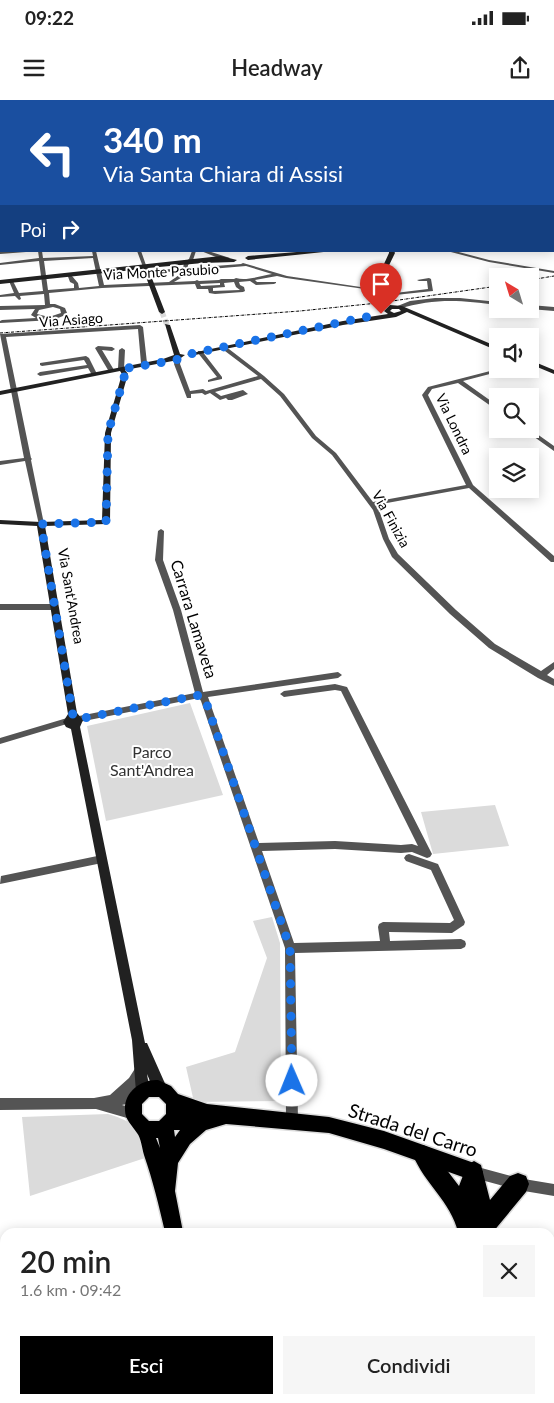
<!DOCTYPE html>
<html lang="it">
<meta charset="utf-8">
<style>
body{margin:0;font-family:Lato,sans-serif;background:#f6f6f6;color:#222;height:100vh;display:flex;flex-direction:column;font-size:19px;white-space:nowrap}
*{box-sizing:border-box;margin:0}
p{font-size:16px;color:#767676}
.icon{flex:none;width:28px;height:28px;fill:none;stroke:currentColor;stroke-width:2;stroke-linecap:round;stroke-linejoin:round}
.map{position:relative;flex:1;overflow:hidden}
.drawer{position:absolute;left:0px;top:1128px;width:555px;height:176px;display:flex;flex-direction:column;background:#fff;border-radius:15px 15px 0 0;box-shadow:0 2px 12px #0003}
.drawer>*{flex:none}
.banner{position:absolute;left:0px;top:0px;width:555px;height:152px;box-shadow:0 2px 12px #0003;background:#1a4fa0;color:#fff;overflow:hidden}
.needle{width:32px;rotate:322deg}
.fabs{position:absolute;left:489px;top:168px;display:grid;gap:10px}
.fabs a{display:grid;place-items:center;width:50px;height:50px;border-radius:0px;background:#fff;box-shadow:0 2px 12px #0003;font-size:25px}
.pin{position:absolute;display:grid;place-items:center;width:42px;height:42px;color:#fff;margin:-51px -21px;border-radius:50% 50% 50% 0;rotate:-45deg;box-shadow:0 0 5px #0007}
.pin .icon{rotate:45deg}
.me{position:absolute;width:55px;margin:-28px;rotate:359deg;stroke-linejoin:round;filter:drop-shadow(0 0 4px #0008)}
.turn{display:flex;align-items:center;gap:18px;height:105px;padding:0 20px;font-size:22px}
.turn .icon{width:65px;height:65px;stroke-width:2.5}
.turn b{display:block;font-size:35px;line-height:42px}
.then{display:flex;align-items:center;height:48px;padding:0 20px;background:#0003;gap:10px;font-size:19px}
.round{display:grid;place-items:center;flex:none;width:52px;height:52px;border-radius:0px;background:#f6f6f6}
.overview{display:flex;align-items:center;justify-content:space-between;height:85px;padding:0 20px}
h1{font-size:30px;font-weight:600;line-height:38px}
.button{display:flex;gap:10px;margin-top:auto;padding:10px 20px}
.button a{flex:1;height:58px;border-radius:0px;background:#000;color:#fff;font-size:20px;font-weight:600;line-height:58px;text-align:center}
.button a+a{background:#f6f6f6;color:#222}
.status{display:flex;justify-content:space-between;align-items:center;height:35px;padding:0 25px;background:#fff;direction:ltr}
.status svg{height:14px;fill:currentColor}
header{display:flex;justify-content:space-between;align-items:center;height:65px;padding:0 20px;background:#fff;font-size:22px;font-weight:600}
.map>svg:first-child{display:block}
.green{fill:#dbdbdb}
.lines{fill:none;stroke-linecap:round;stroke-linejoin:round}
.secondary-tunnel{stroke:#d9d9d9;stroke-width:5.5;stroke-dasharray:5.5 2.5;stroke-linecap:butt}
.primary-casing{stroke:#dbdbdb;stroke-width:3}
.highway-casing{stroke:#dbdbdb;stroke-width:3}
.street{fill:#545454;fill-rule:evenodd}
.secondary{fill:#212121;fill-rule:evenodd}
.primary{fill:#000;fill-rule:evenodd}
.highway{fill:#000;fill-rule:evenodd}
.rail{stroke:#000;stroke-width:1;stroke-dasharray:3 1 0.5 1;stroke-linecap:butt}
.route{stroke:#1a73e8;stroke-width:9;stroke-dasharray:0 16.2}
.labels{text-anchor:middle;stroke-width:4;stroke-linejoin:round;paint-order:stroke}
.far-street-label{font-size:14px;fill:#000;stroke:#fff}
.street-label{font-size:16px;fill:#000;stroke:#fff}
.park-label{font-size:16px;fill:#323232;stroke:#fff}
.near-street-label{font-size:19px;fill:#000;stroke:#fff}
</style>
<div class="status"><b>09:22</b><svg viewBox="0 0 49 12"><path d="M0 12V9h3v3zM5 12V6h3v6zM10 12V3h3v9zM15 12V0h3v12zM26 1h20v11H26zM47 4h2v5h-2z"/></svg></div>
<header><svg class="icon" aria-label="menu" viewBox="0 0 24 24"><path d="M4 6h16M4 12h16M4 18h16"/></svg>Headway<svg class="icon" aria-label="share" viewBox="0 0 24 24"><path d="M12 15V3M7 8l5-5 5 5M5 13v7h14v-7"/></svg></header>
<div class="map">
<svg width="554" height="1303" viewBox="0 0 554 1303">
<rect width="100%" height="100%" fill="#fff"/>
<path class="green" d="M190,603L223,695L106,721L87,626Z
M495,705L509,746L433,754L421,712Z
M272,817L280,843L281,1001L194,1002L186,967L235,952L267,858L253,821Z
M108,1014C136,1022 140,1030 145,1058L30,1096L22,1017Z"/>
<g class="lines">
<path class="secondary-tunnel" d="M382,198L387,204
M162,212L167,225"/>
<g class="primary-casing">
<path id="primary" d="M158,980L171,986L178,994L207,1004L329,1017L384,1031L474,1063L480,1066L483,1072L480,1078L474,1081L384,1049L329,1033L226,1024L206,1030L190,1044L178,1063L175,1091L183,1132H165C159,1106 153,1081 144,1055C142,1048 141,1038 137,1033C132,1025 125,1020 125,1010C124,992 141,979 158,980ZM149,997H159L166,1004V1014L159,1021H149L142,1014V1004ZM174,1030H180L175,1037ZM156,1038H158L160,1048Z
M197,1299H217L218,1303H198Z"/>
</g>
<g class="highway-casing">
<path id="highway" d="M423,1045L430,1048L459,1086L467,1065L474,1061L481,1065L490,1100L510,1076L518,1073L526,1076L529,1084L526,1092L493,1132H458C451,1102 424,1083 413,1055L416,1048Z
M550,1281L554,1283V1303H544L540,1299H550Z
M466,1299H490L489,1303H465Z"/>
</g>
<path class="street" d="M212,0H216L217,1H213Z
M243,0H248L249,1H245Z
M279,0H284L285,1H281Z
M348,0H353L354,1H350Z
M377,0H381L382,1H378Z
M403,0H408L409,1H405Z
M0,48H1V50H0Z
M0,65H1V67H0Z
M0,73H1V75H0Z
M0,90H1V92H0Z
M0,107H1V113H0Z
M0,123H1V127H0Z
M28,151L26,152L0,154V152Z
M38,151H42L43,158L93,156L92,151H96L104,185L169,182L182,173V171L148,173L146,172L148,171L183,168L184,163L189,159L192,151H196L193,160L188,165V168L241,164L243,163L287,176L374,189L372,190L286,178L277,176L255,180L257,182H276V183L274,184L256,185L250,181L239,182L240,185L244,187L245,191L243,192L215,194L209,193L208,189H197L195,184L102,188L49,193L50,204H55L65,208L67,213L63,216L53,220L0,223V221L2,220L36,218L31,215L35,209L0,210V206L45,205L44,194L20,196L21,199L19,200L15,196L0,197V195L14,193L9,181L11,180L13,181L19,193L43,191L39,161L0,165V163L39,158ZM93,158L99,186L79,188L78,183C76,181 70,173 69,173L67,174L70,182L74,184V188L48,190L44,161ZM246,166L272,174C261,176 246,181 236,178L234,179H221L219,180L199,181L197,180L195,181L174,182L186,175L187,171ZM234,182L236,187L240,190L213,191V188L225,187L224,183ZM220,183V185L201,186L200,184ZM53,207L60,209L61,213L49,217L37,214L39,210Z
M137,151H141L147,168L143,167Z
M201,151H208L230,158L221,159Z
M447,151H455L489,160L554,171V173L489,162Z
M429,178L431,179L433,191L395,195L383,193L385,192L395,193L428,189L427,181H419L417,180Z
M435,198H460L498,202V205C460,200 435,198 398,209L395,207L410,201Z
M530,205L554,207V211L530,209Z
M140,225L143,227L147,263L144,265L141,263L138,229L6,237L31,358L32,359L31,360L44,424L41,426L39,425L25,361L0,365V361L24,358L0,234Z
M98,246L112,247L115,249L112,251L102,250L114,270L113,271L108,270L95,248Z
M221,246H225L264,276L284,294L316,336L336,353L373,402L466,385L422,295L428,287L498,269H506L505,270L463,281L498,306V311L458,283L432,289L428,295L473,385L554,456V462H551L469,388L376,405L379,410L389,439L398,454L456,510L495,544L541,571L554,562V569L547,575L554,579V586L538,578L489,548L450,514L392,457L383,439L373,410L332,355L312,338L280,296L261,279L215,292L221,296L243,290L248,294L232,300H228L226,298L220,300L210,293L205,295L202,293L191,294V298H187L174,264L176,258L181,259L180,264L190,291L203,289L206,291L258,276L221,248Z
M122,248L125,250L124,269L121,271L118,269L119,250Z
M198,251H202L222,277V279L208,282V280L217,277L198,253Z
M86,256L89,258L97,274L96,275H92L88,268L40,276L37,274L40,272L87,265L84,260L42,266L40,265V263Z
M523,329H530L554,346V351Z
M161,429L164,431L163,460L181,510L203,592L338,572L342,575L338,578L208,597L259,743L335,741L401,745L412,744L418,746L341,591L335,590L284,597L280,594L284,591L335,584L347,587L432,754L430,757L427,758L412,752L401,753L335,749L262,751L294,843L380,841L378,827L379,824L383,822L450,823L454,820L431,770L406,761L404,758L406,755L409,754L438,764L465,822L464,825L452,833L389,832L390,841L461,839L465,841L466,844L465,847L461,849L295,853L298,1020L296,1024L292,1026L288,1024L286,1020L285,848L201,601L199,598L79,622L75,619L79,616L195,593L173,510L155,460L158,431Z
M0,504H54L58,507L54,510H0Z
M67,618L70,619L71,621L70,623L0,644V638Z
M102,755L105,756L107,759L105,762L102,763L0,784L1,776Z
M140,965L144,967L146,971L137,986L131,992L139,990L143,992L145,996L143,1000L122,1005L138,1010L140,1014L138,1018L134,1020L96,1009L0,1010V998H94L110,995L129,978L136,967Z
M474,1066L518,1078L554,1084V1096L518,1090L474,1078L470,1076L468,1072L470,1068Z"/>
<path class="secondary" d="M0,88H1V90H0Z
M309,151H333L248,160L245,158L248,156Z
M389,151H394L395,153L378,188L385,189L388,192L381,196L371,195L368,191L373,188L389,153Z
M221,156L237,160L234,162L203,163L148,168L165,212L162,214L159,212L143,169L0,184V180Z
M390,205L402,206L498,247V251L407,212L396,217L343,225L190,256L187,254L343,221L388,214L384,211ZM392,209H399L401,211L394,213L390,211Z
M165,224L170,225L180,254L185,255L178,260L125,270L128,274L111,333L110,422L106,424L45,426L77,613L83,620L80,627L145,943H147L167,988L165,993L160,995L155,993L147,974L150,992L148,997L143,999L138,997L136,992L132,940L71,629L66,627L63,622L68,614L37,426L0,424V420L41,422L102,420L105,333L122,274L120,271L0,295V291L163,259L174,255Z
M530,260L554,270V274L530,264Z"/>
<use href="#primary" class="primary"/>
<use href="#highway" class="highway"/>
<path class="rail" d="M530,180L554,176
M0,233L300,211L378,203L498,186"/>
</g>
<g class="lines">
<path class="route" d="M292,981L290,848L205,599L200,595L79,619L73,616L41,424L106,422L108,333L125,274L122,269L176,260L190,254L381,214"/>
</g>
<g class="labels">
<g class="far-street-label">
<text transform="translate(161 172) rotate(-3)" y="5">Via Monte Pasubio</text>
<text transform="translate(71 220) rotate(-4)" y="5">Via Asiago</text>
<text transform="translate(454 324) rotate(64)" y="5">Via Londra</text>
<text transform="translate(391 419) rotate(61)" y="5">Via Finizia</text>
<text transform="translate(71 496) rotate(80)" y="5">Via Sant'Andrea</text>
</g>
<g class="street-label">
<text transform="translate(194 519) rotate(73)" y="6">Carrara Lamaveta</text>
</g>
<g class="park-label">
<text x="152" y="658">Parco<tspan x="152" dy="18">Sant'Andrea</tspan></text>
</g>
<g class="near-street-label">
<text transform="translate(413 1030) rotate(18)" y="7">Strada del Carro</text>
</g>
</g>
</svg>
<div class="fabs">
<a><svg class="needle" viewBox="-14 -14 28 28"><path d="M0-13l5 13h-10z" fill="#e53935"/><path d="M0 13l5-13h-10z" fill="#767676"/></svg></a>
<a><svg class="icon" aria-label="sound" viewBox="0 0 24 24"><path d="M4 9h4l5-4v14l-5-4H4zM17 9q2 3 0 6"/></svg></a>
<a><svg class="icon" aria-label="search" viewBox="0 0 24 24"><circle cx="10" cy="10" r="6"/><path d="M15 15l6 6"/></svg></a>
<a><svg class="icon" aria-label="layers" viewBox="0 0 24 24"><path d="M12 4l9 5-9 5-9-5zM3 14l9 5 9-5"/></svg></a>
</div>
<div class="pin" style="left:381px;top:214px;background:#d93025"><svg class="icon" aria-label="arrive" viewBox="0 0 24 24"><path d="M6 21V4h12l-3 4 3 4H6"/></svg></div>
<svg class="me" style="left:292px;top:981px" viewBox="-20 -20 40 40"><circle r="19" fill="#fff"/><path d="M0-13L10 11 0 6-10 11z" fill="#1a73e8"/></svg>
<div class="banner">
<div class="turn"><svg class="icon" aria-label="left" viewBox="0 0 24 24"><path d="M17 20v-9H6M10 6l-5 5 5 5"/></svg><div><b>340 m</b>Via Santa Chiara di Assisi</div></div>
<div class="then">Poi<svg class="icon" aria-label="right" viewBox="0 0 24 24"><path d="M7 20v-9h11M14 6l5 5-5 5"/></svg></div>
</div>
<section class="drawer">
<div class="overview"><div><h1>20 min</h1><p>1.6 km · 09:42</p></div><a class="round"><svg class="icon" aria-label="close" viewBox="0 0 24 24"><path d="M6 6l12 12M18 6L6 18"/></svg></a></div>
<div class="button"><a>Esci</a><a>Condividi</a></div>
</section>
</div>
